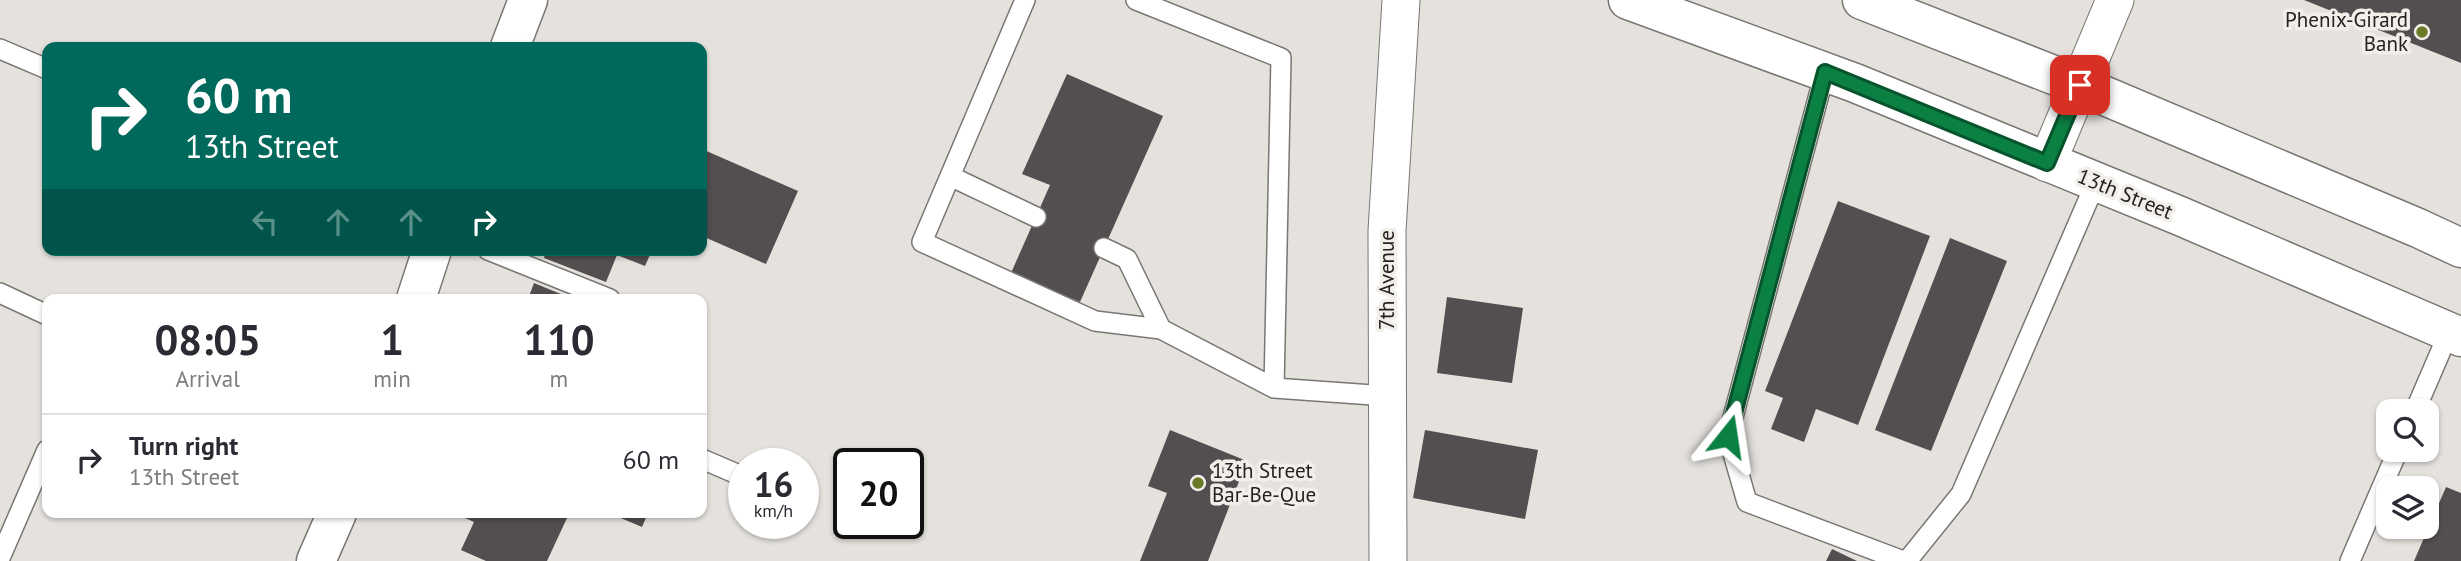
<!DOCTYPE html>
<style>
body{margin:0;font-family:"PT Sans",sans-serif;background:#f2f2f3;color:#2b2b33;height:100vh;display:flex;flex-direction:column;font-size:26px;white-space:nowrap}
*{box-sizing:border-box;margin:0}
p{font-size:23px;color:#7c7c81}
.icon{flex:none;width:38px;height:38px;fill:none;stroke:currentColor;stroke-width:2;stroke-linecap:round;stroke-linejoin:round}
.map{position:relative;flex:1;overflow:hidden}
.panel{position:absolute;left:42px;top:294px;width:665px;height:224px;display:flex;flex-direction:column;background:#fff;border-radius:14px;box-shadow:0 2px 5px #0004}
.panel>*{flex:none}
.banner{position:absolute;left:42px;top:42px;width:665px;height:214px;border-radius:14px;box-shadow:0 2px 5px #0004;background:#00695c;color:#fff;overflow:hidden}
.buttons{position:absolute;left:2376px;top:399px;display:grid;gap:14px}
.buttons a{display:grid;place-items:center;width:63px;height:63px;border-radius:14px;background:#fff;box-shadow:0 2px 5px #0004;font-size:35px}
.speed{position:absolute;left:728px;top:448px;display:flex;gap:14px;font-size:35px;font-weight:700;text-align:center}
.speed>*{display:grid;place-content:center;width:91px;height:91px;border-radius:50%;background:#fff;box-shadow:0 2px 5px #0004;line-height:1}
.speed small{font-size:18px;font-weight:400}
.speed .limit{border:4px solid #111;border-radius:10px;background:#fff;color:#111}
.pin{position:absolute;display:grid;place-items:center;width:60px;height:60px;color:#fff;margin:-30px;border-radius:14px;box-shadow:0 4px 10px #0006}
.me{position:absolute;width:77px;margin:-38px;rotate:15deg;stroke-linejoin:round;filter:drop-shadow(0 0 5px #0008)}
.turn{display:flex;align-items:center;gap:24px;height:147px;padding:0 28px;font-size:32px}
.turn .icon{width:91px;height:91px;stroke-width:2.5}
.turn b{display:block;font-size:49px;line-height:60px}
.lanes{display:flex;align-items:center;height:66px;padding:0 28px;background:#0003;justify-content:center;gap:35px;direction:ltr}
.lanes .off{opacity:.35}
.eta{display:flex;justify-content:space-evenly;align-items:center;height:119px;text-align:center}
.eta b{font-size:42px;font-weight:700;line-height:49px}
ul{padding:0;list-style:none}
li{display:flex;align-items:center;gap:21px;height:91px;padding:0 28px;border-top:2px solid #e1e1e2}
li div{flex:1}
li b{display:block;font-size:26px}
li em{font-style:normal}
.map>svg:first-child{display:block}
.building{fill:#534e50}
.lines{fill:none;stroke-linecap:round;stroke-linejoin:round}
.service-casing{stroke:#797773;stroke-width:22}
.minor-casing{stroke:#797773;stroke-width:39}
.secondary-casing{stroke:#797773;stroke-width:41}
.primary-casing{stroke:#797773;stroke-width:41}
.service{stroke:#fff;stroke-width:19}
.minor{stroke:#fff;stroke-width:37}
.secondary{stroke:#fff;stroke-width:38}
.primary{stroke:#fff;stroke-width:38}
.route-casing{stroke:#07532c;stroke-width:18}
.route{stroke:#0b8043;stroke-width:12}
.poi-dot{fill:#6b7a27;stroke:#f2efeb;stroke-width:2.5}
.labels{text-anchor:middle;stroke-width:7;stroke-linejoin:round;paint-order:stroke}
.poi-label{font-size:21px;fill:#242321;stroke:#f2efeb;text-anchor:end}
.street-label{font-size:21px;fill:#242321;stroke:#f2efeb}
</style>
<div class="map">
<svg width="2461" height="561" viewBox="0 0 2461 561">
<rect width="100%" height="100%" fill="#e5e2de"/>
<path class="building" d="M2304,0H2461V63Z
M1067,74L1163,116L1080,302L1011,273L1050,185L1022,174Z
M702,149L798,191L766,264L702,236Z
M1838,201L1930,236L1858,425L1816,409L1804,442L1771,429L1783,398L1765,391Z
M1950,238L2007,261L1931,451L1875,430Z
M546,250H652L645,266L617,255L606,282L544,258Z
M534,283L573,299H528Z
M1447,297L1523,308L1512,383L1437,373Z
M1170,430L1247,461L1208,561H1140L1167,493L1148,486Z
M1425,430L1538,450L1525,519L1413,498Z
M2446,487L2461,493V561H2414Z
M454,513H555L567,518L547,561H486L461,550L474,522Z
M609,513H648L642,527Z
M1832,549L1857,561H1826Z"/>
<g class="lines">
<g class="service-casing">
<path id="service" d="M1025,0L922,242L1095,321L1161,329L1274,388
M1136,0L1281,58L1274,388L1387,396
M0,49L47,69
M1825,72L1728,436L1747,502L1903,561
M950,176L1036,217
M1104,248L1127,259L1161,329
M488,250L610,299
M0,293L47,315
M2415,411L2449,332
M702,459L744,477
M0,558L47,450
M1907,561L1961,494L2096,182
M2350,561L2398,450"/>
</g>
<g class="minor-casing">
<path id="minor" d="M2047,163L2115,0
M1388,561L1387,231L1401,0"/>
</g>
<g class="secondary-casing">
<path id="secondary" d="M510,47L528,0
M416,299L432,250
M316,561L337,513"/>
</g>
<g class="primary-casing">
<path id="primary" d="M1628,0L1855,83L2180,216L2461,337
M1862,0L2079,85L2418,228L2461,248"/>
</g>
<use href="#service" class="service"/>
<use href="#minor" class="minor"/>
<use href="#secondary" class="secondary"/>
<use href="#primary" class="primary"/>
</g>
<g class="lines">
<g class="route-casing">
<path id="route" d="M1728,436L1825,72L2047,163L2080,85"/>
</g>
<use href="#route" class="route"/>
</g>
<g class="poi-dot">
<circle cx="2422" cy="32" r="7"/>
<circle cx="1198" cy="483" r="7"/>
</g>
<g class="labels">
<g class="poi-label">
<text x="2408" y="27">Phenix-Girard<tspan x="2408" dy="24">Bank</tspan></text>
<text x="1212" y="478" text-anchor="start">13th Street<tspan x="1212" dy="24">Bar-Be-Que</tspan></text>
</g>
<g class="street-label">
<text transform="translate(2125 194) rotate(22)" y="7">13th Street</text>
<text transform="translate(1387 280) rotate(-90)" y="7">7th Avenue</text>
</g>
</g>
</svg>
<div class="buttons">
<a><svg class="icon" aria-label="search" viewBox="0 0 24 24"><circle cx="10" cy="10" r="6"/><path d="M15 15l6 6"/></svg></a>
<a><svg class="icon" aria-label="layers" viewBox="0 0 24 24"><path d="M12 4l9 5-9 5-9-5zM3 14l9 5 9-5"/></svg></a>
</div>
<div class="speed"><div>16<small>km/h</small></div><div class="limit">20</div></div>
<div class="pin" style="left:2080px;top:85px;background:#d93025"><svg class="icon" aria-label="arrive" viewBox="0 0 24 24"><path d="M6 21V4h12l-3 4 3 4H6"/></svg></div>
<svg class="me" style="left:1728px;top:436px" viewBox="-20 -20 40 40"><path d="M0-17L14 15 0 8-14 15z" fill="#0b8043" stroke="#fff" stroke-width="4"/></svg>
<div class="banner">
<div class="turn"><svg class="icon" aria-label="right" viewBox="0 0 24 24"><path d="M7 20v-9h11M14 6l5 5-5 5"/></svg><div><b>60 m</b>13th Street</div></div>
<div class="lanes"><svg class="icon off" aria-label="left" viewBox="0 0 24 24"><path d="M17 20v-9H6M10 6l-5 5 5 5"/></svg><svg class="icon off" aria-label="ahead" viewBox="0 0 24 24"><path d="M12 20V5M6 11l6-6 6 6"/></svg><svg class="icon off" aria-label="ahead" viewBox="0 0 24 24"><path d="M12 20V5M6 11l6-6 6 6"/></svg><svg class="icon" aria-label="right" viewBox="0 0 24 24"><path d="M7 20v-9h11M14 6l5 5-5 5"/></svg></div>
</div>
<section class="panel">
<div class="eta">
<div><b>08:05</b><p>Arrival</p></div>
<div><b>1</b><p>min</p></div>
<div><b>110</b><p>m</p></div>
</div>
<ul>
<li><svg class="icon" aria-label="right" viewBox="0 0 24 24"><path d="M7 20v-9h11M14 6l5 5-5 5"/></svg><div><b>Turn right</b><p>13th Street</p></div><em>60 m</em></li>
</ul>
</section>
</div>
